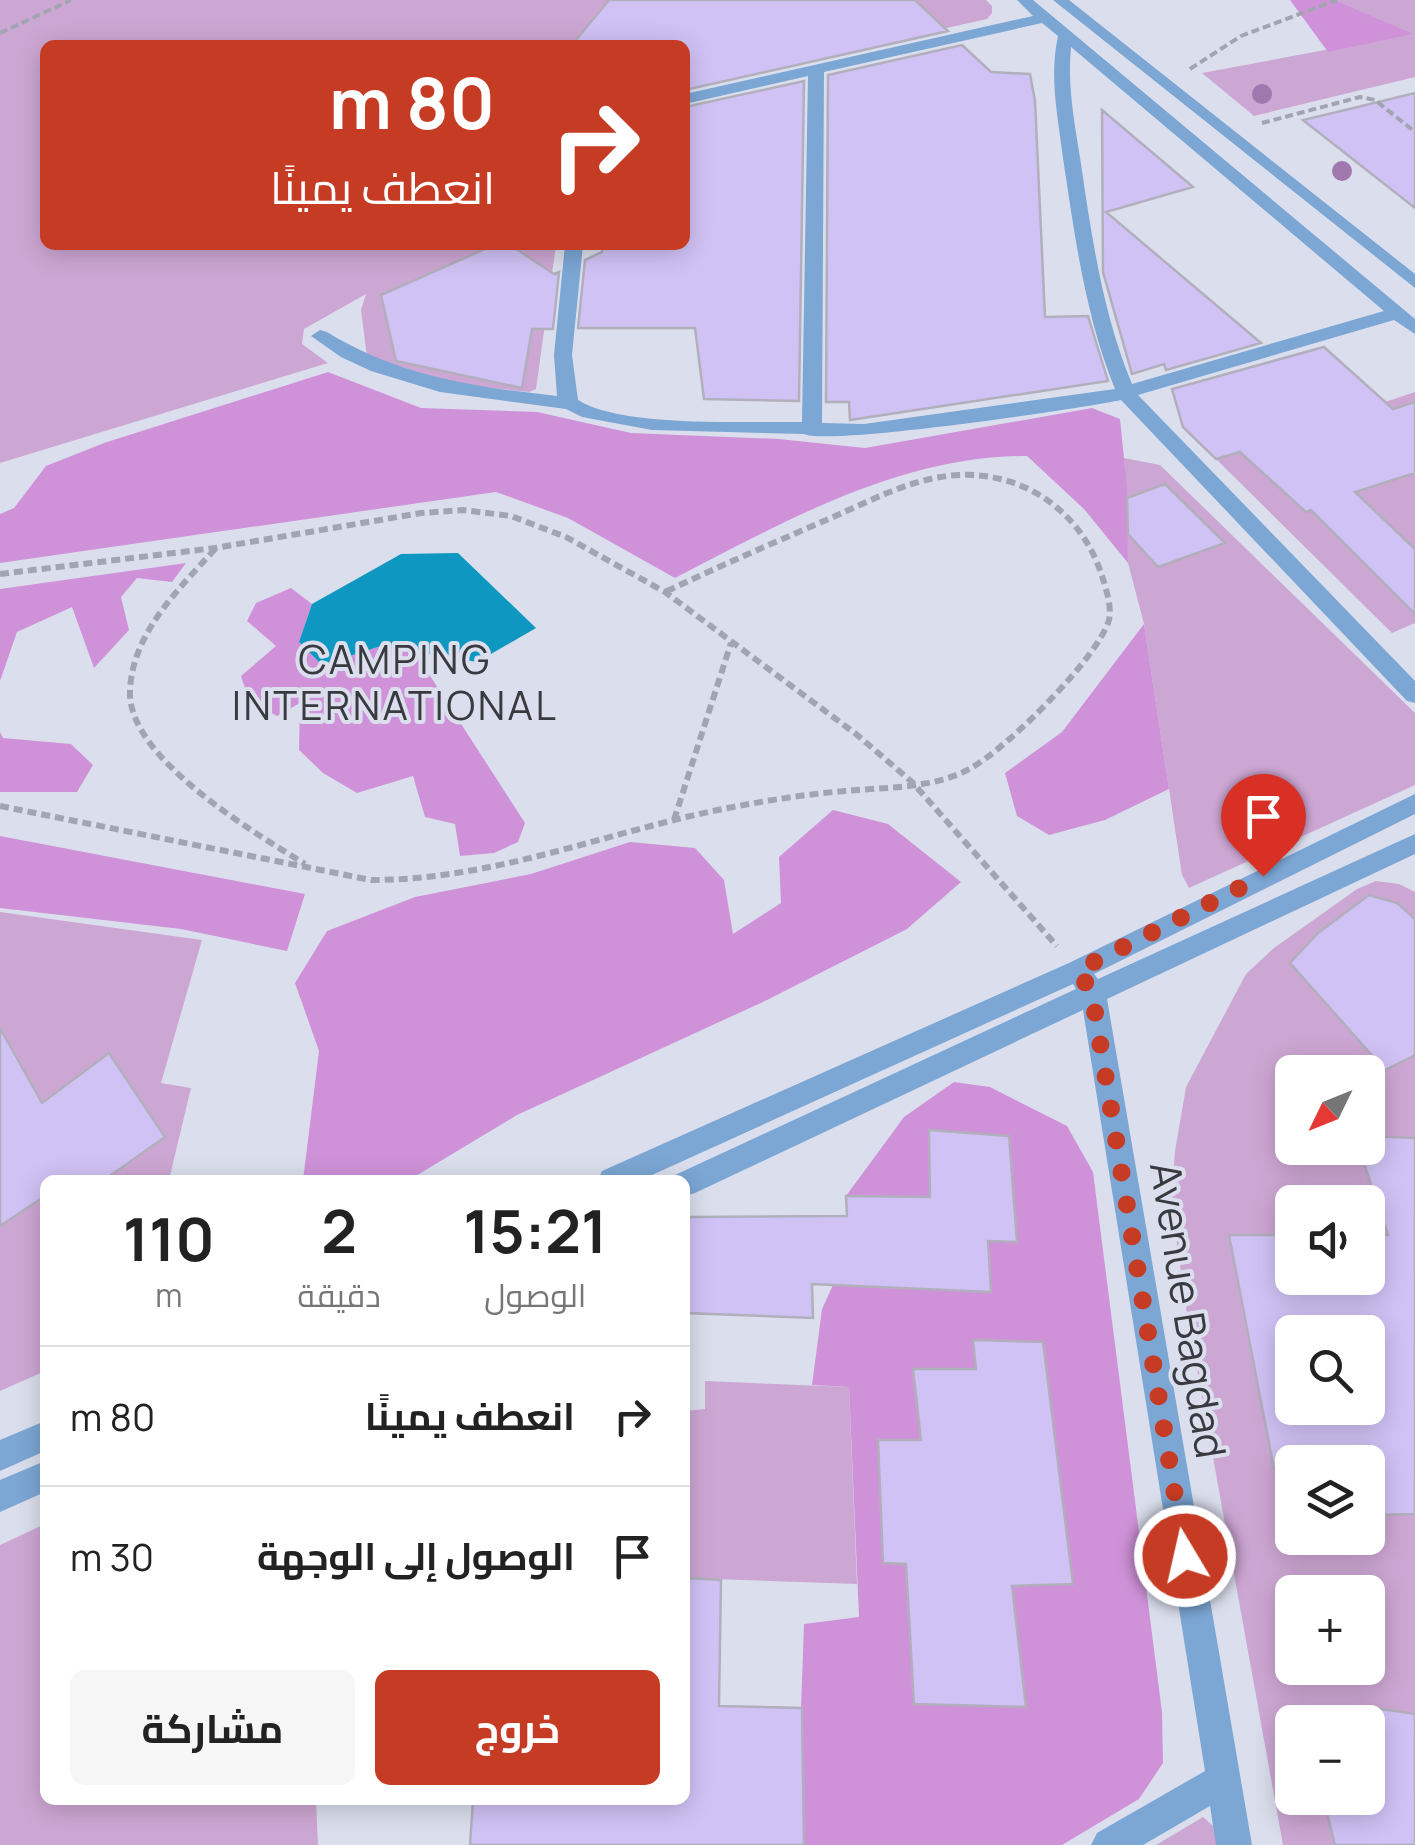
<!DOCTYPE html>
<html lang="ar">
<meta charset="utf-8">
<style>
body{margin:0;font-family:Manrope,Cairo,sans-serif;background:#f6f6f6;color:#222;direction:rtl;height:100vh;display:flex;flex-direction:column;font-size:38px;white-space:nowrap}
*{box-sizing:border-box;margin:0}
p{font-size:32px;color:#767676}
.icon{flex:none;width:55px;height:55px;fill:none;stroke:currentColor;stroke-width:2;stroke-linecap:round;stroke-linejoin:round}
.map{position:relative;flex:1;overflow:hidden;direction:ltr}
.side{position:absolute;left:40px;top:1175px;width:650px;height:630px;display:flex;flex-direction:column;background:#fff;border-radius:15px;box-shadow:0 5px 25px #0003;direction:rtl}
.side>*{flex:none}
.top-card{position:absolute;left:40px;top:40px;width:650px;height:210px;border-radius:15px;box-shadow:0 5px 25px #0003;direction:rtl;background:#c63b23;color:#fff;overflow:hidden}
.needle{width:65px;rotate:227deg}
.tools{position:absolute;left:1275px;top:1055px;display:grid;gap:20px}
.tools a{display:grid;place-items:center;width:110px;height:110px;border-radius:15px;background:#fff;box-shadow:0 5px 25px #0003;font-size:50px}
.pin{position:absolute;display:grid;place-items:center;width:85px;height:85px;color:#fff;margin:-102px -42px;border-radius:50% 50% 50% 0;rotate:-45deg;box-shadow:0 0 10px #0007}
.pin .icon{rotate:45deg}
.me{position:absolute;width:110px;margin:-55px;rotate:351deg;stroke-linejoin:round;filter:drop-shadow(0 0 8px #0008)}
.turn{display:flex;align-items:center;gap:35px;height:210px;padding:0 30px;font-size:45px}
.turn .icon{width:130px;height:130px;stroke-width:2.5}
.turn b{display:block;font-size:70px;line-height:85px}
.eta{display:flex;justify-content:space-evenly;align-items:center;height:170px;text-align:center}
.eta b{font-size:60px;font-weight:700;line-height:70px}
.action{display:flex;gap:20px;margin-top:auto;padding:20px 30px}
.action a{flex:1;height:115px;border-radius:15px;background:#c63b23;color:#fff;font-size:40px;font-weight:700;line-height:115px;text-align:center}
.action a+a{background:#f6f6f6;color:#222}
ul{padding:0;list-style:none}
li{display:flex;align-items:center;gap:30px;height:140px;padding:0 30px;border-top:2px solid #e0e0e0}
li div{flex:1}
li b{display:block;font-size:38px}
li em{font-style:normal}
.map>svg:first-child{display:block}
.green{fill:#cda7d3;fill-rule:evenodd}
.forest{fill:#cf92d9}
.water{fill:#0d97c1}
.building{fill:#d1c2f5;stroke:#b2afbd;stroke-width:2.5;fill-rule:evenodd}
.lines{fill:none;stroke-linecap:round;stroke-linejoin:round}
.path-far1{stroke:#a2a5b1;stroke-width:4;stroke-dasharray:8 4;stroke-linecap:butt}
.path{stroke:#a2a5b1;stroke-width:6;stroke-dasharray:9 5;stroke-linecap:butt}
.minor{fill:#7ca6d4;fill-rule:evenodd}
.tree{fill:#9f79ae}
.route{stroke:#c63b23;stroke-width:18;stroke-dasharray:0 32.4}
.labels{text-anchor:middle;stroke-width:8;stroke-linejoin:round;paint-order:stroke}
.quarter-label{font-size:40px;letter-spacing:2.5px;fill:#383a40;stroke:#dbdfed}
.near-street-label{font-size:42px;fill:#383a40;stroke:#dbdfed}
</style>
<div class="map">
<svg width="1415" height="1845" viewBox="0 0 1415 1845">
<rect width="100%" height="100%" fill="#dbdfed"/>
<path class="green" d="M0,0H986L992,6V13L987,19L736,75L685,45H45V245H556L536,389L529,392L456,384L367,357L361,310L366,294L304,329L302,344L328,363L0,463Z
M1335,0H1415V77L1254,116L1202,73L1411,34Z
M1415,392V623L1392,633L1216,459Z
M1124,458L1160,465L1415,713V785L1189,888L1182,875L1144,624L1128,563Z
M1376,881L1399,884L1415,892V1845H1283L1186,1308L1171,1202L1175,1151L1186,1087L1246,974L1274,948L1357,889ZM1292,1072H1368V1148H1292ZM1292,1202H1368V1278H1292ZM1292,1332H1368V1408H1292ZM1292,1462H1368V1538H1292ZM1292,1592H1368V1668H1292ZM1292,1722H1368V1798H1292Z
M0,912L202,940L161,1083L191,1088L169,1180H45V1371L0,1391Z
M705,1381L849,1387L857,1584L685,1578V1411L705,1409Z
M45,1524V1800H316L318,1845H0V1545Z
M1203,1817L1220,1832L1223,1845H1156Z"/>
<path class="forest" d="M1290,0H1335L1413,34L1328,52Z
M328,372L421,408L537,412L631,433L779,439L865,448L1092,408L1120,419L1127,488L1128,563L1084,509L1027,456C900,456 785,521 675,578L568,518L496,492L0,563V514L14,508L46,466L104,443Z
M186,563L172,582L137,578L121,597L129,630L94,668L72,607L17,632L0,681V589Z
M291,588L312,604L299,642L322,665L381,646L414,651L525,823L518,842L494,853L460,856L455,824L425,817L413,776L357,793L323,773L299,750L300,703L277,716L249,701L241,676L276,646L247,621L256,603Z
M1144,624L1169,789L1105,820L1049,835L1017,816L1005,773L1062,732Z
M0,732L3,738L71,744L93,765L77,792H0Z
M833,810L888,824L961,882L907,929L767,1000L517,1115L409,1180H303L319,1051L295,983L327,931L415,897L531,874L630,842L695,848L724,880L733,934L781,903L779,857Z
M0,836L305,894L287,951L181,929L0,908Z
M954,1082L990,1087L1067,1126L1093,1172L1162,1712L1163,1763L1139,1799L1062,1845H470L473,1800H685V1662L719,1706L801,1708L804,1624L859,1617L849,1387L812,1385L822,1309L848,1252L846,1196L904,1117Z"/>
<path class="water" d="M458,553L536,628L477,662L381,646L322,665L299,642L312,604L401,554Z"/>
<path class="building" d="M609,0H915L948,31L685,90V45H572Z
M962,45L991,72L1030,74L1035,101L1045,317L1088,316L1108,381L850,420L849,402H826L828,75Z
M804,81L799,401L704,399L695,328H578L585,260L602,252L603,245H685V107Z
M1415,93V208L1303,120L1366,105Z
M1102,110L1193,187L1106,212L1261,343L1166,370L1164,364L1132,374L1103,272Z
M494,245H510L554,274L559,272L553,329H532L522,388L396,361L381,295Z
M1324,347L1393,409L1415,402V473L1355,492L1415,549V614L1311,510L1306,512L1240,452L1216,459L1183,427L1172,389Z
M1165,484L1225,543L1158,567L1128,534L1127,498Z
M1369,895L1397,903L1415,919V1055L1385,1070L1290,963L1318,933Z
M0,1028L42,1103L109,1053L165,1137L104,1180H45V1196L0,1226Z
M929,1130L1009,1136L1017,1242L988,1241L991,1292L812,1284L813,1318L685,1313V1217L847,1216L846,1196L930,1197Z
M1368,1136L1415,1138V1514L1368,1515V1462H1292V1468L1274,1469L1229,1235H1292V1278H1368V1235H1388L1359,1148H1368ZM1292,1332H1368V1408H1292Z
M973,1340L1043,1342L1073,1584L1012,1586L1026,1707L914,1704L906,1564L883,1563L878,1440H921L913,1369H976Z
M685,1578L721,1580L719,1706L802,1708L804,1845H470L473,1800H685Z
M1368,1707L1415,1714V1845H1335L1323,1798H1368Z"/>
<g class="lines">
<path class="path-far1" d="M0,33L71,0
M1190,69L1241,36L1337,0
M1262,123L1360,97L1375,100L1415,132"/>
<path class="path" d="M215,549C179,589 132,633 130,691C127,758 255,833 305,864
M0,574L215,548L421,513L463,510L511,516L566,537L665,592L856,734L912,782L1057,946
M0,806L371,880C497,880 611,830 733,807C770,800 808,794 845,791C886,787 934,789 971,768C1006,749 1098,658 1109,620C1112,606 1106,589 1102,576C1082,513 1026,472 959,475C914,477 872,500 831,518C775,542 720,566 665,592
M674,820L731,643"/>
<path class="minor" d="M1017,0H1033L1415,319V334L1394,320L1138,395L1415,681V703L1407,701L1121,400C1079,409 827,446 804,434L652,430L582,417L566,409L440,392L371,371L341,357L311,336L320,330L327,332C398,376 474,387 557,396L554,355L565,245H583L572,355L578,400C622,428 748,421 802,422L808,76L685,104V94L1033,16ZM1042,23L1058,36C1049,77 1058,118 1063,158C1075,237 1085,315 1115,389L864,424L822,423L824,72ZM1071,47L1384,311L1132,384C1103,314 1092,239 1081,164C1075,125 1067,87 1071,47Z
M1053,0H1069L1415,274V288Z
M1415,794V814L1094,974L1098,979L1415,834V854L1107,999L1252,1845H1216L1210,1806L1143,1845H1091L1097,1833L1205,1771L1083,1010L695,1193L685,1196V1180H673L675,1175L1076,989L1073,984L641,1180H598L602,1171L1069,963Z
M45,1421V1451L0,1471V1440Z
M45,1461V1492L0,1512V1480Z"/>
</g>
<g class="tree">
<circle cx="1262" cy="94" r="10"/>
<circle cx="1342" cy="171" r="10"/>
</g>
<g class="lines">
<path class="route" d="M1185,1556L1092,994L1078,970L1263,876"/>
</g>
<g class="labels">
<g class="quarter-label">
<text x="395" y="674">CAMPING<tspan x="395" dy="46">INTERNATIONAL</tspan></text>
</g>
<g class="near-street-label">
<text transform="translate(1188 1310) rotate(81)" y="15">Avenue Bagdad</text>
</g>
</g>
</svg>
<div class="tools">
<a><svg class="needle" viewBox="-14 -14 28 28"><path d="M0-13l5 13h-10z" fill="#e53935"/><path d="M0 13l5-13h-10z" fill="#767676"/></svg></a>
<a><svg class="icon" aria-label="sound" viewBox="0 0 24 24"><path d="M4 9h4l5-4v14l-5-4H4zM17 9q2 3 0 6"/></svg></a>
<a><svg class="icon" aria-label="search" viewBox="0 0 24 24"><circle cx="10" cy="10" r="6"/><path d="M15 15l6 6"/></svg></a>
<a><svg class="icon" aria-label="layers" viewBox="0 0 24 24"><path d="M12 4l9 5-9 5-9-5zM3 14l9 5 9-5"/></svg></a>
<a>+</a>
<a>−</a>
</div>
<div class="pin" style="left:1263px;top:876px;background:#d93025"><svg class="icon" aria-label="arrive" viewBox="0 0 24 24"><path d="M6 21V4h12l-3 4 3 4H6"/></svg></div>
<svg class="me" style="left:1185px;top:1556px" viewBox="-20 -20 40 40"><circle r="17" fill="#c63b23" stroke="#fff" stroke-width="3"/><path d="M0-11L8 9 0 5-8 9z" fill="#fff"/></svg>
<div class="top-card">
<div class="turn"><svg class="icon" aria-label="right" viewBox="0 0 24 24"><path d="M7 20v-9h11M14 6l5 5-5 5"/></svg><div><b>80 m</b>انعطف يمينًا</div></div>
</div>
<section class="side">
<div class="eta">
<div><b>15:21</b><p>الوصول</p></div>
<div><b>2</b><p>دقيقة</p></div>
<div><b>110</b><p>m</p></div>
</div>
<ul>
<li><svg class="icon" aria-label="right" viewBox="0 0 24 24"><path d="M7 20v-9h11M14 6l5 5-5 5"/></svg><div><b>انعطف يمينًا</b></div><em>80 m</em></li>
<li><svg class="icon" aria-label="arrive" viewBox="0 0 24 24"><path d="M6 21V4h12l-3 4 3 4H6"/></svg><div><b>الوصول إلى الوجهة</b></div><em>30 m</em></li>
</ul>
<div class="action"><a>خروج</a><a>مشاركة</a></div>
</section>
</div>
